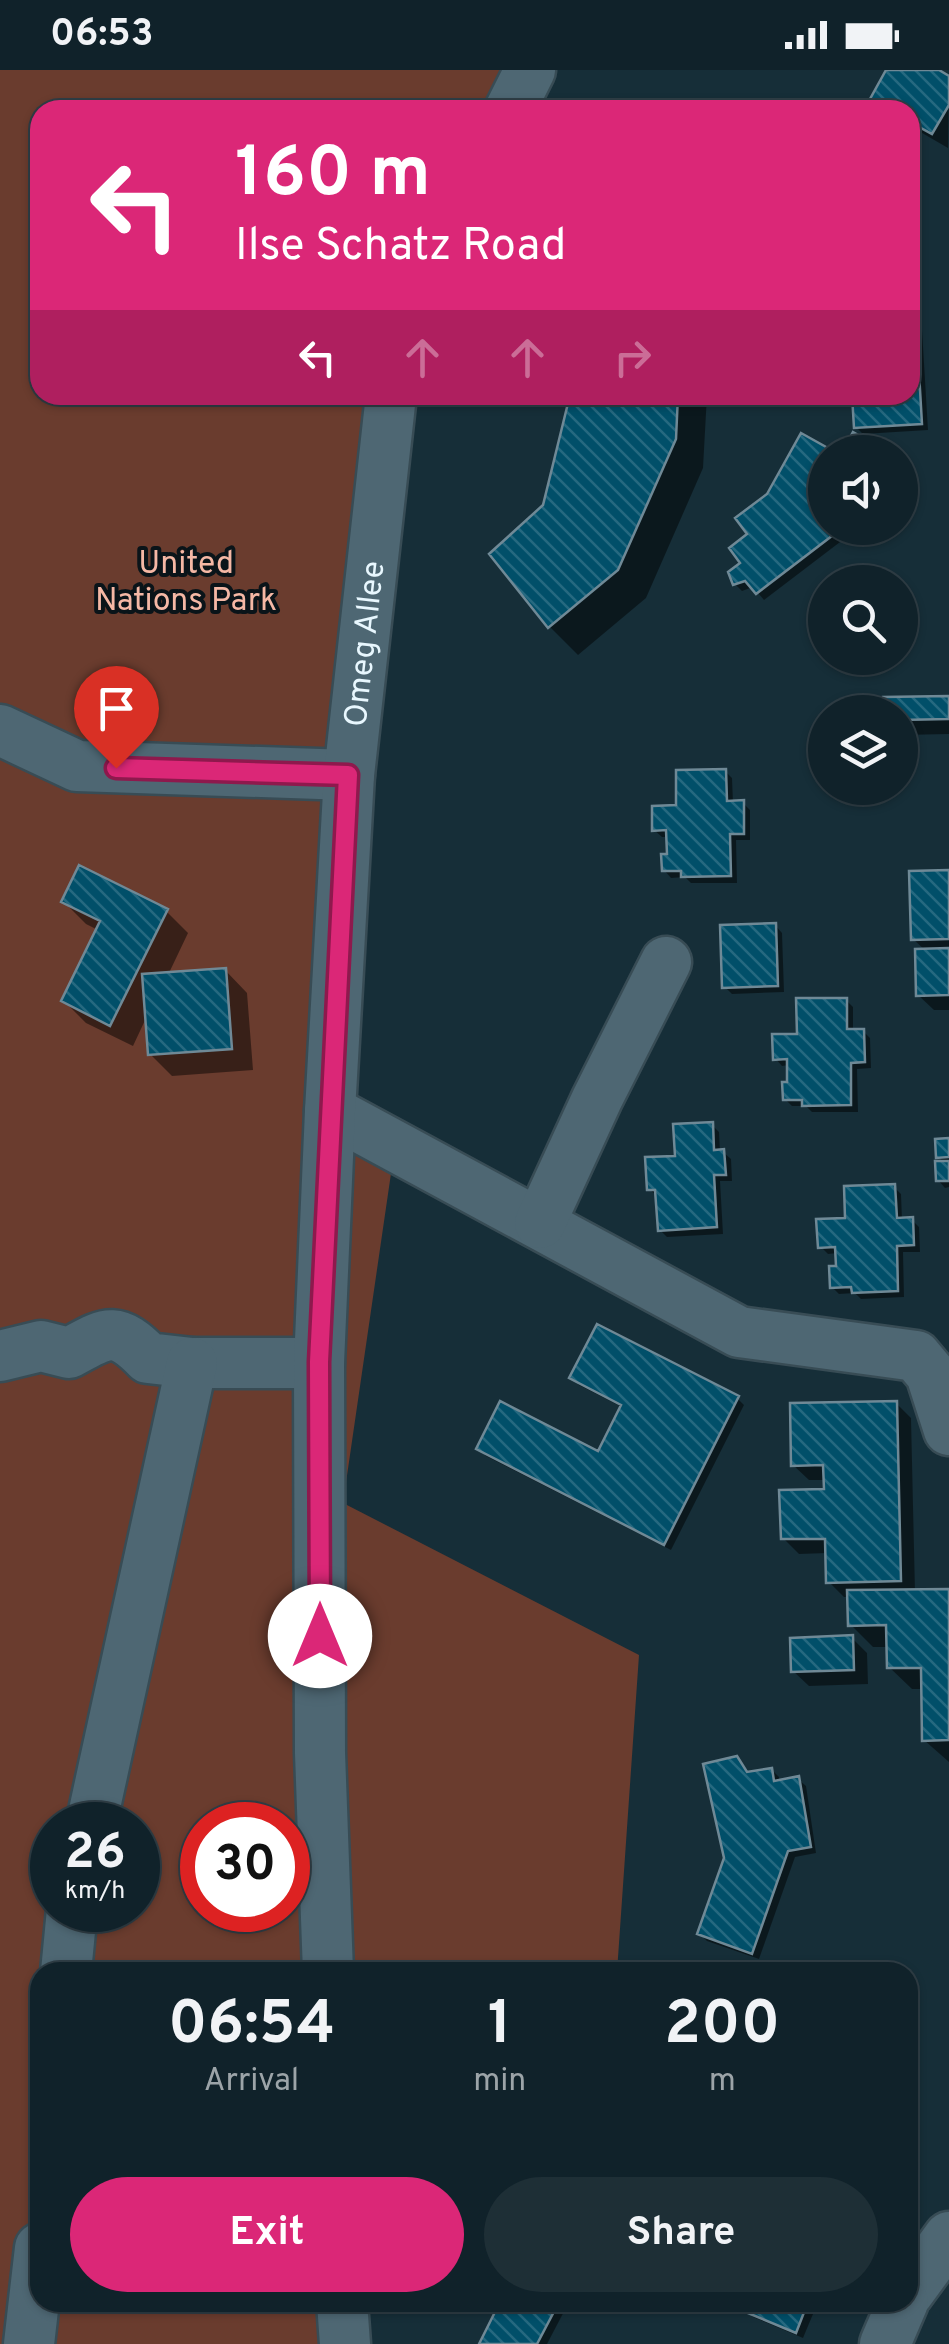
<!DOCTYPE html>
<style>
body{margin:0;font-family:Overpass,sans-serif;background:#1e2f36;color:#f1f3f6;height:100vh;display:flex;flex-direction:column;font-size:38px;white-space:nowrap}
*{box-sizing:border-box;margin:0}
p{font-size:32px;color:#9ca4a8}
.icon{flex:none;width:55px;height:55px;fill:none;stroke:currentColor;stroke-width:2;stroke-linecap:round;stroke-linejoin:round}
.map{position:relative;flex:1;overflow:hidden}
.panel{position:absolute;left:30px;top:1892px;width:888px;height:350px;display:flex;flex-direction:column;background:#10222a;border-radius:30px;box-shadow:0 2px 8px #0004,0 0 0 2px #303f47}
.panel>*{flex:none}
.top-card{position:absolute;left:30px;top:30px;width:890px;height:305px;border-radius:30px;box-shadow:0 2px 8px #0004,0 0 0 2px #303f47;background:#db2777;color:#fff;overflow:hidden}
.tools{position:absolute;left:808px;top:365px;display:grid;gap:20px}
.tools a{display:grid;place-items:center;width:110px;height:110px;border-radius:50%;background:#10222a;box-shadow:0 2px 8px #0004,0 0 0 2px #303f47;font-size:50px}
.speed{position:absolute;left:30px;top:1732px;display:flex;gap:20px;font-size:50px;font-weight:700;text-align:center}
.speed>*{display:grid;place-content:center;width:130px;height:130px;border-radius:50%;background:#10222a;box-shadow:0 2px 8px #0004,0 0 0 2px #303f47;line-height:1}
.speed small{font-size:25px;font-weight:400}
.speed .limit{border:15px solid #d22;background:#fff;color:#111}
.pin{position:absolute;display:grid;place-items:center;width:85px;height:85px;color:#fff;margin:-102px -42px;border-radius:50% 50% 50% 0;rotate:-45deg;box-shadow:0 0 10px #0007}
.pin .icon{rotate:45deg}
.me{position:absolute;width:110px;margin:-55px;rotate:0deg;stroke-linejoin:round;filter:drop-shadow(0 0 8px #0008)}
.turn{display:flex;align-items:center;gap:35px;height:210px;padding:0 40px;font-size:45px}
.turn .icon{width:130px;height:130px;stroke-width:2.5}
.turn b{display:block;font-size:70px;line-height:85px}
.lanes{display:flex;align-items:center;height:95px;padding:0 40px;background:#0003;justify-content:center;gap:50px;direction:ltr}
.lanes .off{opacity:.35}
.eta{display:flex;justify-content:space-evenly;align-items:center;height:170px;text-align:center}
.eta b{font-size:60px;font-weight:700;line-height:70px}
.primary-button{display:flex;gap:20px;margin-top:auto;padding:20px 40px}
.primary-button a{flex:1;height:115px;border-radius:60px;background:#db2777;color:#fff;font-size:40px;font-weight:700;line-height:115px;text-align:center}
.primary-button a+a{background:#1e2f36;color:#f1f3f6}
.status{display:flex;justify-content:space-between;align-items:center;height:70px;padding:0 50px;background:#10222a;direction:ltr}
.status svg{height:28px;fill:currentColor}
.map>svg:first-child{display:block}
.green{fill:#6a3c2e;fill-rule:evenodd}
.shadow{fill:#0007}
.building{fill:url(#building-back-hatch);stroke:#6f8996;stroke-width:2.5}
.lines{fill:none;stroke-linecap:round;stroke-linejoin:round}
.minor-casing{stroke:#384c55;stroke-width:55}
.minor{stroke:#4e6773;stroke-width:50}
.route-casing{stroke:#8e194d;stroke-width:25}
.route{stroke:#db2777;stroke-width:18}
.labels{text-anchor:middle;stroke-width:8;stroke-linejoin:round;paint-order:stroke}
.park-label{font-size:32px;fill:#f5b8a5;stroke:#0a1419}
.street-label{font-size:32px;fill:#e8f7fe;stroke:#0a1419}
</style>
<div class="status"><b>06:53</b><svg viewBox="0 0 49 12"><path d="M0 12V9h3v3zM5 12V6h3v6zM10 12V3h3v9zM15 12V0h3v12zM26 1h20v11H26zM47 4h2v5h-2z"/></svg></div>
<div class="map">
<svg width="949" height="2274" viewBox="0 0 949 2274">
<defs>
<pattern id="building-back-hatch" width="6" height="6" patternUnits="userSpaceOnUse" patternTransform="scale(2.5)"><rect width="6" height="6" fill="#014f69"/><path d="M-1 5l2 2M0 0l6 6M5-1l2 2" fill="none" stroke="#266980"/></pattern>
</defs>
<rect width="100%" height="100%" fill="#162e38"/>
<path class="green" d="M0,0H535L515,40H40V325H397L330,1041L395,1076L343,1433L639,1585L617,1902H40V2232L342,2233L345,2274H0ZM52,1755H138V1840H52ZM202,1755H288V1840H202Z"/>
<path class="shadow" d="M889,0H934L949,9L948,78L910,56V40H885L873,29Z
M910,253H915L922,260L928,360L863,364L856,357L855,325H910Z
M573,325H707L703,398L646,528L578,585L550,557L493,484L545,436Z
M802,367L830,382H825V458H851L844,469L764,530L753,517L742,521L735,514L750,464Z
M949,629V664L902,665L900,642H886V630Z
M725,701L732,708L733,733H743L750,740V770H736L737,813H691L685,807L671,808L664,800L669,786V767H662L654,760Z
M900,715V722L859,724L853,718H900Z
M949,802V940H934L918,925L926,881L913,869Z
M64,832L166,841L188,863L168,905L225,900L247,923L253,1000L172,1006L150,984L147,946L133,976L86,953L64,931L98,860L86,854Z
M775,855L782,863L784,922L732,924L725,917Z
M846,930L853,937V961H863L870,968L871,998L857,999L858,1042H812L806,1036H792L785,1029L790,1015L789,995L782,996L775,988Z
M712,1055L719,1062L720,1082H723L731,1089L732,1111H720L723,1164L667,1167L660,1160L657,1126L649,1119Z
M949,1071V1117L945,1118L938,1110L945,1093L938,1087Z
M894,1117L901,1124L902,1150H912L919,1157L920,1182H903L904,1227L861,1229L855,1223L839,1224L832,1217L839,1198L838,1183L828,1184L820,1176L848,1151Z
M572,1308L737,1328L744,1335L671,1480L486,1386L479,1379L599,1384L622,1337L579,1315Z
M896,1333L911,1348L915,1522L949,1523V1692L924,1670V1619H912L889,1597V1577H873L851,1555L850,1527H844L829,1512L828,1483L799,1484L783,1468L827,1422V1410H809L793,1395Z
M852,1568L867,1583L868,1614L809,1616L793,1601Z
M737,1689L748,1704L772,1700L779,1707V1712L798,1709L806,1716L816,1783L795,1787L759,1889L707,1871L700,1864L727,1788Z
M503,2232H569L547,2274H481Z
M749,2232H818L803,2268L753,2247L746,2240Z"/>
<path class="building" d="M886,0H939L949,6V35L932,64L910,52V40H889L870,29Z
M916,250L922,354L854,358L852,325H910V251Z
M570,325H678L676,369L618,500L548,558L489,484L543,435Z
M853,362L883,379L882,382H842Z
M801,363L835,382H825V458H840L837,462L756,524L745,511L733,515L728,502L740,493L729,478L747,464L735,448L767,424Z
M949,626V649L900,650V642H884L883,627Z
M726,699L727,731L744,730V764H730L731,806L681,807V801H662L661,784H667L666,760L652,761V736L676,735V700Z
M79,795L168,839L110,956L61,931L100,851L61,832Z
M949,800V869L911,870L909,801Z
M776,853L778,916L722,918L720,855Z
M949,878V925L916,926L915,879Z
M226,898L232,979L148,985L142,904Z
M796,928H847V959H864L865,992L851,993V1035L802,1036V1030H783L782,1012H787V989L773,990L772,964H797Z
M713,1052L714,1080L724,1079L726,1105H714L717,1157L658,1161L655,1120H647L645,1087L675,1086L673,1054Z
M949,1068V1087L936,1088L935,1069Z
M935,1091H949V1111H936Z
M895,1114L897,1148L913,1147L914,1175L897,1176L898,1221L852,1223L851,1217L830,1218L829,1196H836L835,1177L818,1178L816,1149L845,1148L844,1116Z
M597,1254L739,1326L664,1475L476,1379L500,1331L598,1381L621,1335L569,1308Z
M897,1331L901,1511L826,1513L825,1469H781L779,1420L824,1419L823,1395L791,1396L790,1333Z
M949,1519V1670L922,1671L921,1598H887L886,1555L848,1556L847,1520Z
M853,1565L854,1600L791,1602L790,1568Z
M737,1686L747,1702L772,1698L774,1711L799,1706L811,1777L788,1781L752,1884L697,1864L724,1788L703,1694Z
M500,2232H559L537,2274H479Z
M746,2232H808L796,2263L743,2241Z"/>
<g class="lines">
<g class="minor-casing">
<g id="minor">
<path d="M510,40L530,0"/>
<path d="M0,660L77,696L349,705"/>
<path d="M330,1041L739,1262L916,1286L931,1304L949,1360"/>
<path d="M540,1153L597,1029L666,892"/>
<path d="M0,1286L41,1276L69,1283C106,1263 115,1254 148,1288L192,1293H319"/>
<path d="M91,1755L192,1293"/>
<path d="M66,1902L72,1840"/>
<path id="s1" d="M328,1902L320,1683L319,1293L330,1041L349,705L391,325"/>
<path d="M908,2223L949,2167"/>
<path d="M342,2232L345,2274"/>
<path d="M29,2274L40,2178"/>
<path d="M885,2274L903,2232"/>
</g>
</g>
<use href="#minor" class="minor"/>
</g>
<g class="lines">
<g class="route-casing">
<path id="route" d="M116,698L348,705L319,1292L320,1566"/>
</g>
<use href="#route" class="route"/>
</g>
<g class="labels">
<g class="park-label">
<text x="186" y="503">United<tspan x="186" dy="37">Nations Park</tspan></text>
</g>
<g class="street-label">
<text dy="11" stroke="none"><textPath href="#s1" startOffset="1330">Omeg Allee</textPath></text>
</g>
</g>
</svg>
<div class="tools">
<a><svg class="icon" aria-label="sound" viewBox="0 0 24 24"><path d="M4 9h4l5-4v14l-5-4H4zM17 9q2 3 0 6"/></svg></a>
<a><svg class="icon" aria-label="search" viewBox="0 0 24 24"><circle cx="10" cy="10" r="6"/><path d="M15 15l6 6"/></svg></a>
<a><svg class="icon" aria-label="layers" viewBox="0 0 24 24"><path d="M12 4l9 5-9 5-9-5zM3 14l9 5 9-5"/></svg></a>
</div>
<div class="speed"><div>26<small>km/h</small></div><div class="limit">30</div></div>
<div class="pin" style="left:116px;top:698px;background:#d93025"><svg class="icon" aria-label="arrive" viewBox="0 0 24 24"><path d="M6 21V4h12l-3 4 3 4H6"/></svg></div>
<svg class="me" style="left:320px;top:1566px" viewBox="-20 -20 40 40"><circle r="19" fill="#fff"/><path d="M0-13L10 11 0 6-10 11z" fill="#db2777"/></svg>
<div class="top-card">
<div class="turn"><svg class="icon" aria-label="left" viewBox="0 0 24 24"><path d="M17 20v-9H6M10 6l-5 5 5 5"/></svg><div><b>160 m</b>Ilse Schatz Road</div></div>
<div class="lanes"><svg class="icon" aria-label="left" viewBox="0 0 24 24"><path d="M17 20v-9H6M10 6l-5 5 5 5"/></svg><svg class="icon off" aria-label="ahead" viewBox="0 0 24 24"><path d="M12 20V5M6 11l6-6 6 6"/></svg><svg class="icon off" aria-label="ahead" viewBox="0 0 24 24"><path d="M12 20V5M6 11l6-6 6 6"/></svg><svg class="icon off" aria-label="right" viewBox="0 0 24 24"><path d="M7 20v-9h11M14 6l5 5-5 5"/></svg></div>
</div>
<section class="panel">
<div class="eta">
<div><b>06:54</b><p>Arrival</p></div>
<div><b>1</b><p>min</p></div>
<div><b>200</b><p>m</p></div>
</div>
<div class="primary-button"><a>Exit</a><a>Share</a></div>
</section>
</div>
